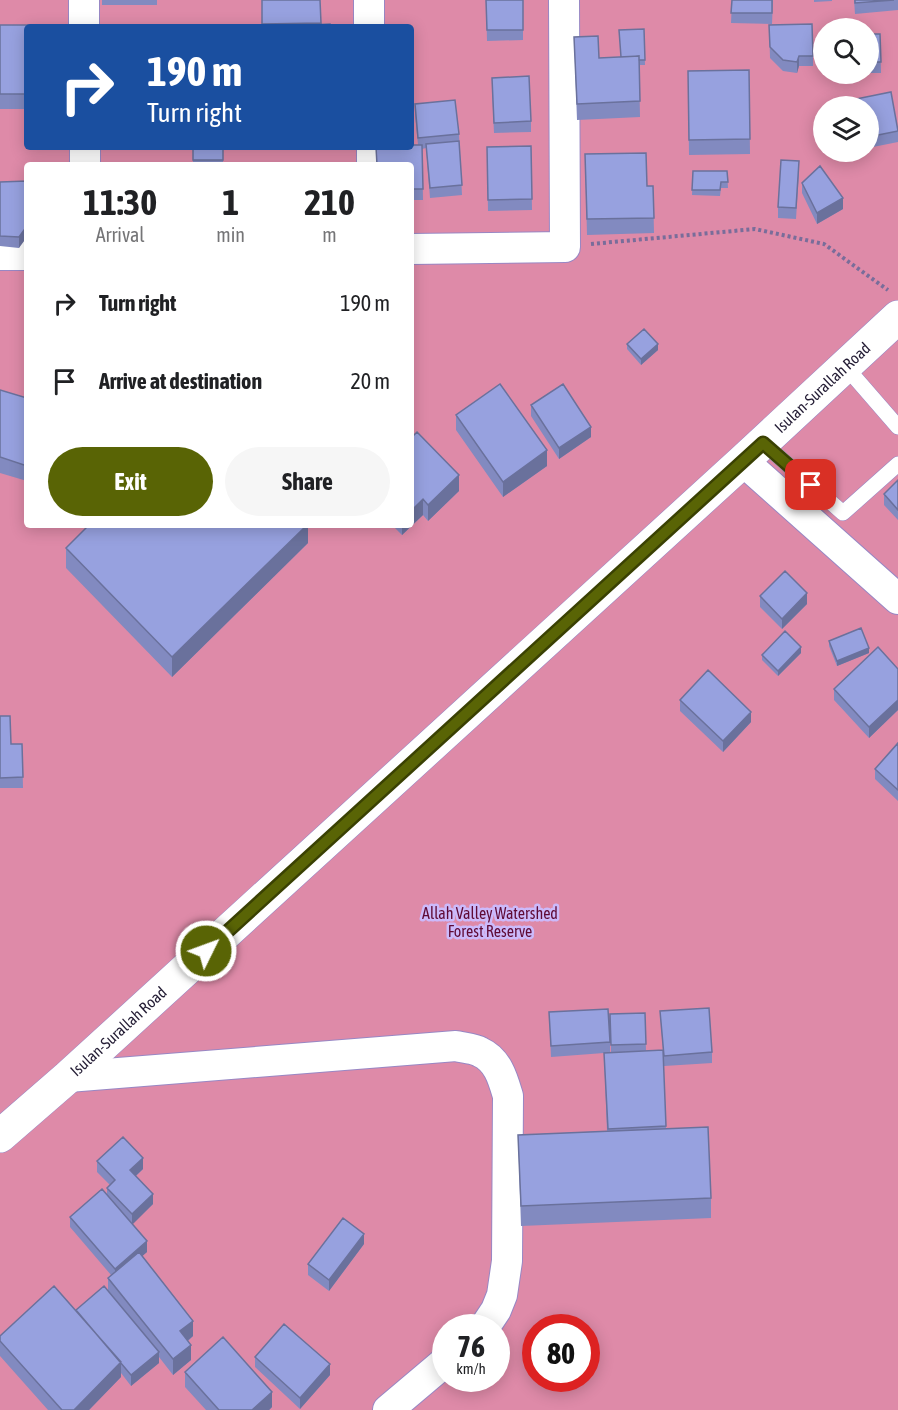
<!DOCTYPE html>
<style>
body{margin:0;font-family:"Asap Condensed",sans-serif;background:#f6f6f6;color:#202124;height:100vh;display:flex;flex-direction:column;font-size:22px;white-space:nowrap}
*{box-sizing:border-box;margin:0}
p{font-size:20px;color:#757577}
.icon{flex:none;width:33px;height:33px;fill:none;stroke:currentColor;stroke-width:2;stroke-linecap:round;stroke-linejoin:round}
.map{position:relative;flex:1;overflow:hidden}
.drawer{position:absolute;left:24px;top:162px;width:390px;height:366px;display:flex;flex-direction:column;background:#fff;border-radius:6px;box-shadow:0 3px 15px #0003}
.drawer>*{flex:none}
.guide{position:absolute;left:24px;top:24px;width:390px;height:126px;border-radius:6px;box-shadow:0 3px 15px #0003;background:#1a4fa0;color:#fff;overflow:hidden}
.buttons{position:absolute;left:813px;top:18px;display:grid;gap:12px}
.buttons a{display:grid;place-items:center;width:66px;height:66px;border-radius:50%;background:#fff;box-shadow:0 3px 15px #0003;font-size:30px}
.speed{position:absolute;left:432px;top:1314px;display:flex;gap:12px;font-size:30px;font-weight:700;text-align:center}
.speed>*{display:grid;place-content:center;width:78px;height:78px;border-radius:50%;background:#fff;box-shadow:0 3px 15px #0003;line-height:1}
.speed small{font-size:15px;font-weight:400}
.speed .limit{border:9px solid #d22;background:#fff;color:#111}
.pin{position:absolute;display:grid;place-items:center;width:51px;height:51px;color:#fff;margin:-26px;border-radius:12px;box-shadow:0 3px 9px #0006}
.me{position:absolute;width:66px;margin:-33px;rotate:48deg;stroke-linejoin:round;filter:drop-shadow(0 0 4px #0008)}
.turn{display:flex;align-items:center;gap:21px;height:126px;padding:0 24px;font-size:27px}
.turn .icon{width:78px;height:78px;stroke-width:2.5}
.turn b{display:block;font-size:42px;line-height:51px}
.eta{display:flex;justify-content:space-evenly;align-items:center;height:102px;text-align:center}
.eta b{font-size:36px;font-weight:700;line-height:42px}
.cta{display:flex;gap:12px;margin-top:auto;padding:12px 24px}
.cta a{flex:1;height:69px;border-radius:36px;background:#596405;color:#fff;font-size:24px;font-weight:700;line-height:69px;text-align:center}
.cta a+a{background:#f6f6f6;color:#202124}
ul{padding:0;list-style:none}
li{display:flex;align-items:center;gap:18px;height:78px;padding:0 24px}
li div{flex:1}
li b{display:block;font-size:22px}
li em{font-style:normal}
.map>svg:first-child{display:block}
.green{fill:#de8aa8;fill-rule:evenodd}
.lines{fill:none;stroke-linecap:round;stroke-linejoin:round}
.service-casing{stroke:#9887c4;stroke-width:16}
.minor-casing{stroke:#9887c4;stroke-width:32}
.trunk-casing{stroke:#9887c4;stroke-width:34}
.path{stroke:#796d9a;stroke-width:4;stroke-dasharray:3 3;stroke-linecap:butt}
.service{stroke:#fff;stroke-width:15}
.minor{stroke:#fff;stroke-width:30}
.trunk{stroke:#fff;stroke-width:33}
.wall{fill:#828ac0}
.shaded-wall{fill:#6a719c}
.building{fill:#97a1df;stroke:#6a719c;stroke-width:1.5}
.route-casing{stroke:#3a4103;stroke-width:15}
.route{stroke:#596405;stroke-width:10}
.labels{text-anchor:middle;stroke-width:5;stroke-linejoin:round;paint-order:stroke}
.street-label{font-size:16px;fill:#231c34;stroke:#ccbafb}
.park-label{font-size:16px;fill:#5f0a35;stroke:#ccbafb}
</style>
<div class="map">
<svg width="898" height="1410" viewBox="0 0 898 1410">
<rect width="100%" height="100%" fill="#ccbafb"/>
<path class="green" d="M0,0H898V1410H0ZM27,27H411V147H27ZM824,28H868V74H824ZM824,106H868V152H824ZM27,165H411V525H27ZM446,1328H496V1378H446ZM536,1328H586V1378H536Z"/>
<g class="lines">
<g class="service-casing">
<path id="service" d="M845,366L898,427
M763,443L843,513L898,464"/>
</g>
<g class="minor-casing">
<path id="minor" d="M84,0V27
M369,0V27
M85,147V165
M372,147V165
M411,249L565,247L564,0
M0,255H27
M743,461L898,599
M68,1077L456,1046C463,1048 473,1048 480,1052C498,1060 503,1079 508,1096L507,1261L502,1295L496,1310L484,1328
M388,1410L446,1361"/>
</g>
<g class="trunk-casing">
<g id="trunk">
<path id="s1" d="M0,1136L68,1077L743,461L898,317"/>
</g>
</g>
<path class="path" d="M591,244L755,229L824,244L888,290"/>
<use href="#service" class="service"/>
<use href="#minor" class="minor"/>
<use href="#trunk" class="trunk"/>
</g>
<path class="wall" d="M102,0H157V5H102Z
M262,0L321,24L330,27H262Z
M486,0H523V40L487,41Z
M732,0H773L772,24L731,23Z
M814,0H832V1L814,2Z
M854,0H898V10L855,14Z
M0,25L27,27V109H0Z
M769,25L813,56V66H799L797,73L783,71L770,58Z
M644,29L645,65H639L640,117L577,120L574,37L599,58L620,57Z
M868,34H880L881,73H868Z
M749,70L750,154L689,155L688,71Z
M492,89L531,121V132L494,133Z
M891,92L898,131V142L868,148V106H851V100Z
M415,104L459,134L462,195L430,198L426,148L422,149L423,200H411V165L418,145L415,115Z
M531,146L532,210L488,211L487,147Z
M193,147H223V165H193Z
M585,154L647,186H653L654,233L587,235Z
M693,171H727L728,188H721L720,196L692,195Z
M799,172L796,219L778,218V207Z
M27,181L19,248L0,246V182Z
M802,183L843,209L817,224L802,193Z
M627,344L658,350L641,365L627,349Z
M0,390L27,398V481L0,473Z
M531,405L591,437L559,459L531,416Z
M456,415L547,466L503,497L456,430Z
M411,438L459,491L428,521L423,515L402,535L392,525H411Z
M898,480V520L884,505V494Z
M308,525V543L172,677L66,568V548Z
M760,596L807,604L782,629L760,607Z
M829,641L869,653L837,666L829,646Z
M801,653L778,676L762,660V655Z
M898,669V710L869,738L834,700V689Z
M680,700L751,722L723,752L680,711Z
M0,716L11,744H22L23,788H0Z
M898,743V801L875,779V769Z
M660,1011L712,1052V1063L664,1066L663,1060L666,1128L711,1198V1218L521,1226L518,1135L607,1131L604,1053L551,1057L549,1012L610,1042V1052H611L610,1014L645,1013L646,1051L663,1050Z
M97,1161L143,1169L136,1176L153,1204L132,1224L147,1252L142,1256L193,1336L188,1341L191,1360L173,1375L159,1357V1363L131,1386L121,1373V1377L89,1410H48L0,1356V1336L76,1310L108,1291V1278L111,1275L70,1227V1217L107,1195V1188L110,1185L97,1172Z
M364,1244L329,1291L308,1275V1264Z
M255,1357L330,1375L300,1409L255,1367Z
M185,1372L272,1407L269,1410H206L185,1387Z"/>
<path class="shaded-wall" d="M799,56V66L797,73V62Z
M843,198V209L817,224V213Z
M27,226V237L19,248V237Z
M658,344V350L641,365V359Z
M591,427V437L559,459V448Z
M547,450V466L503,497V482Z
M459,475V491L428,521V505Z
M423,499V515L402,535V525H411V511Z
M307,525H308V543L172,677V657Z
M807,593V604L782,629V619Z
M801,647V653L778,676V671Z
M869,648V653L837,666V661Z
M898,700V710L869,738V727Z
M751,712V722L723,752V741Z
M143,1158V1169L130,1181V1170Z
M153,1194V1204L132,1225V1214Z
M364,1234V1244L329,1291V1280Z
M147,1241V1252L115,1280V1269Z
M193,1321V1336L180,1347V1331Z
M191,1345V1360L173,1375V1359Z
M159,1352V1363L131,1386V1375Z
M121,1362V1377L89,1410H74Z
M330,1364V1375L300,1409V1398Z
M272,1392V1407L269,1410H252Z"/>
<path class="building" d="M262,0H320L321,23L262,24Z
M486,0H523V30H487Z
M732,0H772V13H731Z
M855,0H894L855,3Z
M330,24V27H269Z
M812,24L813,56H799L797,62L783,60L770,47L769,25Z
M0,25H31V27H27V94H0Z
M644,29L645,60H639V56L621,57L619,30Z
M868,34H880L881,62H868Z
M598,36L599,58L639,56L640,101L577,104L574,37Z
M749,70L750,139L689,140L688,71Z
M529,76L531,121L494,123L492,78Z
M891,92L898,131L868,137V106H853L851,100Z
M455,100L459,134L418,138L415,104Z
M459,141L462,185L430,188L426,144Z
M411,145H422L423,189H411V165H377L376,147H411Z
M531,146L532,199L488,200L487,147Z
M193,147H223V160H193Z
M646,153L647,186H653L654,218L587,219L585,154Z
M781,160L799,161L796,208L778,207Z
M820,166L843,198L817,213L802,183Z
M693,171H727L728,182H721L720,190H692Z
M27,181V226L19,237L0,236V182Z
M644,329L658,344L641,359L627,344Z
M500,384L547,450L503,482L456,415Z
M563,384L591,427L559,448L531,405Z
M0,390L27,398V466L0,457Z
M417,432L459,475L428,505L423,499L411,511V438Z
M898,480V510L884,494Z
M89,525H307L172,657L66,548Z
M785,571L807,593L782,619L760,596Z
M861,628L869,648L837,661L829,641Z
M785,631L801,647L778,671L762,655Z
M878,647L898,669V700L869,727L834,689Z
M708,670L751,712L723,741L680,700Z
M0,716H10L11,744H22L23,777L0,778Z
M898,743V790L875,769Z
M709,1008L712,1052L664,1056L660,1011Z
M608,1009L610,1042L551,1046L549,1012Z
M645,1013L646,1044L611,1045L610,1014Z
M663,1050L666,1126L608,1129L604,1053Z
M708,1127L711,1198L521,1206L518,1135Z
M123,1137L143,1158L130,1170L153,1194L132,1214L107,1188L115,1180L97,1161Z
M102,1189L147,1241L115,1269L70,1217Z
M343,1218L364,1234L329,1280L308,1264Z
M139,1252L193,1321L180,1331L191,1345L173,1359L108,1278Z
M54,1286L121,1362L74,1410H62L0,1341V1336Z
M104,1286L159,1352L131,1375L76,1310Z
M284,1324L330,1364L300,1398L255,1357Z
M223,1337L272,1392L252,1410H219L185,1372Z"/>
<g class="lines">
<g class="route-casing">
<path id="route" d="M206,951L763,443L811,485"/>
</g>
<use href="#route" class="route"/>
</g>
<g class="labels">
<g class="street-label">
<text dy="6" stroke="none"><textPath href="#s1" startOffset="1112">Isulan-Surallah Road</textPath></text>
<text dy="6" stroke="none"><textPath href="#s1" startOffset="158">Isulan-Surallah Road</textPath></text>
</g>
<g class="park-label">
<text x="490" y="919">Allah Valley Watershed<tspan x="490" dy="18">Forest Reserve</tspan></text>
</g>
</g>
</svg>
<div class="buttons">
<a><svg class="icon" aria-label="search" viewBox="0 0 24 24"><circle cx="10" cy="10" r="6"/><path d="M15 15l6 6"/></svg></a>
<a><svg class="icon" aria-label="layers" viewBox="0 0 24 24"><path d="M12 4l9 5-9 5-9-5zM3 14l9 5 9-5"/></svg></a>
</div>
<div class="speed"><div>76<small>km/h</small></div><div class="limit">80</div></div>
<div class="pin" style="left:811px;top:485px;background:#d93025"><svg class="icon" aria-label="arrive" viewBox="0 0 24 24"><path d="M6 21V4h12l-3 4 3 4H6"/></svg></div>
<svg class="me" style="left:206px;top:951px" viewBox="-20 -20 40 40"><circle r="17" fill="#596405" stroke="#fff" stroke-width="3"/><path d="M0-11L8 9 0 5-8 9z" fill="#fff"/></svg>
<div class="guide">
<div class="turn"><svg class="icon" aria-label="right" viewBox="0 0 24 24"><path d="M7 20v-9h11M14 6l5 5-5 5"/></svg><div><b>190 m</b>Turn right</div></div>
</div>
<section class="drawer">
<div class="eta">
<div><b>11:30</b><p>Arrival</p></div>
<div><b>1</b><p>min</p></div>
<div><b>210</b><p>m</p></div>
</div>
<ul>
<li><svg class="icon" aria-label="right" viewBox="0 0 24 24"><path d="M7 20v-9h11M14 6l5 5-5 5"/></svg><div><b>Turn right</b></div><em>190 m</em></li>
<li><svg class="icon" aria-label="arrive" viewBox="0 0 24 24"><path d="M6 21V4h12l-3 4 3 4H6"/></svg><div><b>Arrive at destination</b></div><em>20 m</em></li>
</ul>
<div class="cta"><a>Exit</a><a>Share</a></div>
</section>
</div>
